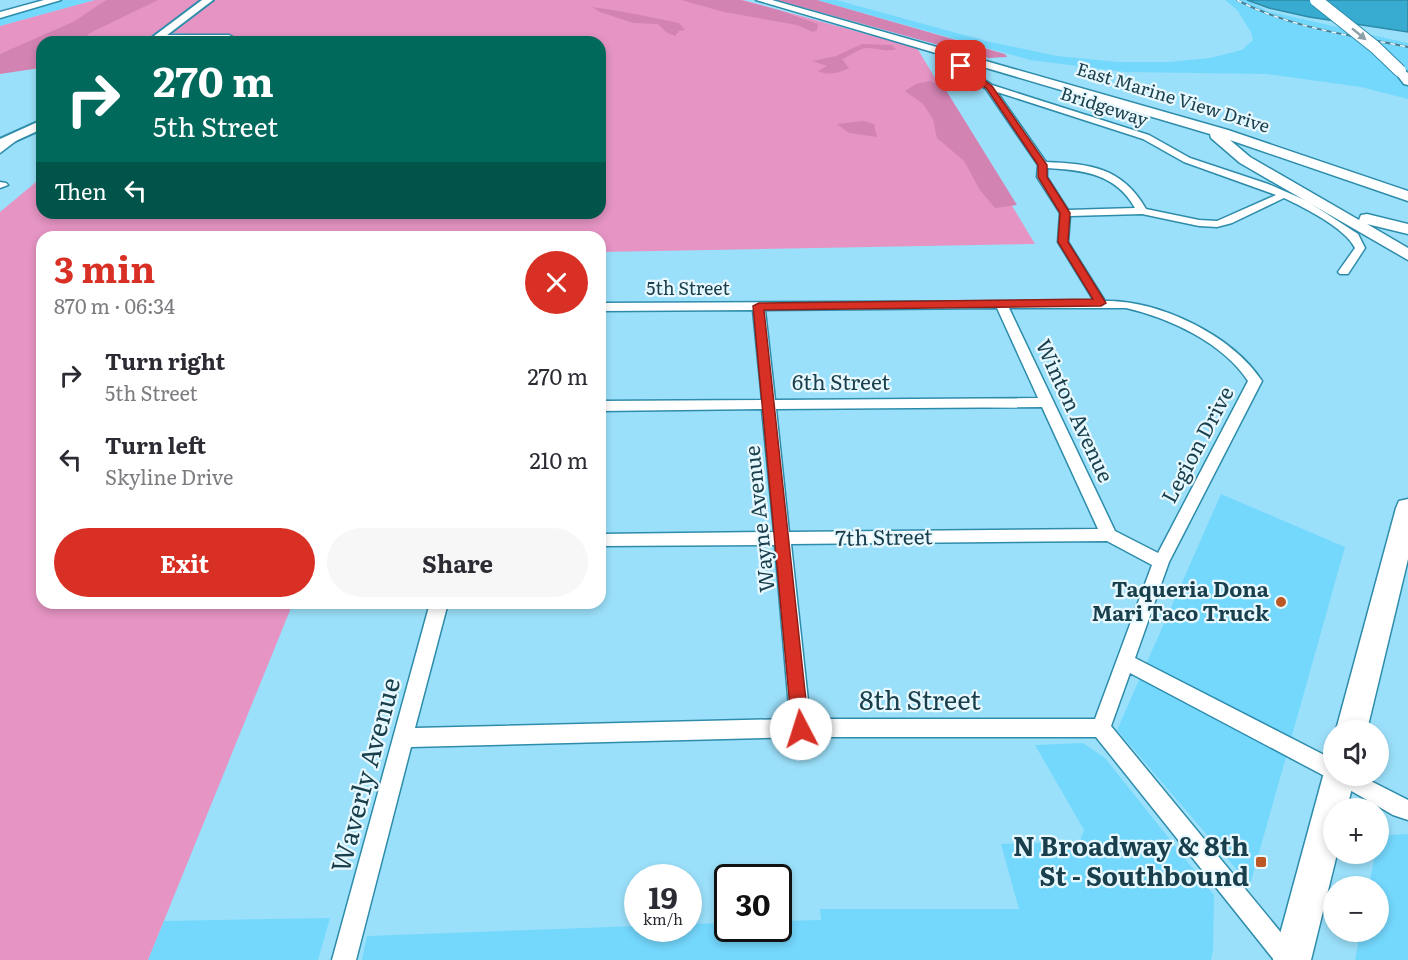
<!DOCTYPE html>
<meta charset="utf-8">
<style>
body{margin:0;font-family:Literata,serif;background:#f7f7f7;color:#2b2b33;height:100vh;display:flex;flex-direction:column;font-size:22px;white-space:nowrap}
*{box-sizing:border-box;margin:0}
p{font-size:20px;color:#7c7c81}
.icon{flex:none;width:33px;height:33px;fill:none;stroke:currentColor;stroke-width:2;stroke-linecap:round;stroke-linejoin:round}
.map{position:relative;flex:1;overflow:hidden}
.sheet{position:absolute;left:36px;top:231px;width:570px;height:378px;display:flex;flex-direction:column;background:#fff;border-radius:18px;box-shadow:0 3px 9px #0003}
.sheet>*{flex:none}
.top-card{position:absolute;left:36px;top:36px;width:570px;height:183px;border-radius:18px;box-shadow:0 3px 9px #0003;background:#00695c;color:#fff;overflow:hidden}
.tools{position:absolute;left:1323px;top:720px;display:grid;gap:12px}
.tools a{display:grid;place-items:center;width:66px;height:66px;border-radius:50%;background:#fff;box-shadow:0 3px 9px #0003;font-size:30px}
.speed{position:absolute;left:624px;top:864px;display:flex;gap:12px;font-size:30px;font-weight:700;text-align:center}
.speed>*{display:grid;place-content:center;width:78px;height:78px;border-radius:50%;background:#fff;box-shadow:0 3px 9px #0003;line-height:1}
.speed small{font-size:15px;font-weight:400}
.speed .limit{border:3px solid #111;border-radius:9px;background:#fff;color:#111}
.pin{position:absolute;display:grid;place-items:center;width:51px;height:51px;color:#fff;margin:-26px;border-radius:12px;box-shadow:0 3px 9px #0006}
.me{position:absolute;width:66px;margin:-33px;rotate:355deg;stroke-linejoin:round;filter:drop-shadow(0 0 4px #0008)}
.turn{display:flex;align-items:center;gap:21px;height:126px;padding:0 18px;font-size:27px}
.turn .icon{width:78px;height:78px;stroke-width:2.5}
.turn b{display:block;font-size:42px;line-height:51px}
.then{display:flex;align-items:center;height:57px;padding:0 18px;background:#0003;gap:12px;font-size:22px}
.round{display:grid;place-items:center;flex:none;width:63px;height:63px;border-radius:32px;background:#f7f7f7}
.head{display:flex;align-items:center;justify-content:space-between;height:102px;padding:0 18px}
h1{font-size:36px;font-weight:700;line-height:45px;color:#d93025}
.button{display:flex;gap:12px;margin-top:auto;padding:12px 18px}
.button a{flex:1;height:69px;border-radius:36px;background:#d93025;color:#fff;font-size:24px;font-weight:700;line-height:69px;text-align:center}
.button a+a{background:#f7f7f7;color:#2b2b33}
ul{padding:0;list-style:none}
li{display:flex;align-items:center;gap:18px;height:84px;padding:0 18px}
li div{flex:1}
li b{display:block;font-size:22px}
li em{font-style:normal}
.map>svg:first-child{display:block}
.built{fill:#74d8fd}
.green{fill:#e594c3}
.forest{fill:#d383b2}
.water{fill:#37abd0;stroke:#2e8ba8;stroke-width:1.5}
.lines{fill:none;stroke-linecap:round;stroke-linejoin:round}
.minor-casing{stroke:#2e8cab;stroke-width:3}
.secondary-casing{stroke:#2e8cab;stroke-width:4}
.primary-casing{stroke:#2e8cab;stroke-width:3}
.minor{fill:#fff;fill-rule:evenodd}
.secondary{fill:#fff;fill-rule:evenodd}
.primary{fill:#fff;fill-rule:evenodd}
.rail-casing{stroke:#4c7e90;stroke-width:2}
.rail{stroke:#e8f8ff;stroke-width:1.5;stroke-dasharray:5;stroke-linecap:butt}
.primary-bridge-casing{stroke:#2e8cab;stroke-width:14;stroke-linecap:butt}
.primary-bridge{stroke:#fff;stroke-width:12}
.oneway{fill:#8c9fa6}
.route{fill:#d93025;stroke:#8d1f18;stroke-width:1.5}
.poi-dot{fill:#bc5825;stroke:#e8f8ff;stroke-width:2}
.labels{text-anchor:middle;stroke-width:4.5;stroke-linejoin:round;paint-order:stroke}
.far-street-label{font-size:18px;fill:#193f4c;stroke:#e8f8ff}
.street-label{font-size:21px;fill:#193f4c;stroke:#e8f8ff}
.poi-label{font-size:21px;font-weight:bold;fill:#193f4c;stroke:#e8f8ff;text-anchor:end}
.near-street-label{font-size:26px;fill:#193f4c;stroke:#e8f8ff}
.near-poi-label{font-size:26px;font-weight:bold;fill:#193f4c;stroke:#e8f8ff;text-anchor:end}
</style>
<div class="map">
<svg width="1408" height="960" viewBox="0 0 1408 960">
<rect width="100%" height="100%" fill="#9be0fa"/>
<path class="built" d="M65,0H95L0,26V17Z
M817,0H836L986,41L1057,56L1118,62H1169L1210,58L1242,50L1253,40L1251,32L1237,10L1225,0H1247L1267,11L1408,43V99L1361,87L1267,74L1125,72L1030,60Z
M1221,494L1345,547L1250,885L1117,730Z
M1083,743L1105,758L1214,895L1213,950L1211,960H362L367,936L637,926L638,928H688L689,924L727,923L728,928H778L779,921L821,920L820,909H1019L1001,844L1079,842L1084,830L1035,745Z
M1408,834V960H1355L1360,932H1378V886H1369L1375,854H1378L1379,845L1387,835Z
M330,918L318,960H148L164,921Z"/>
<path class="green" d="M95,0H106L97,7L127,0H202L142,42H42L0,54V26Z
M213,0H743L917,48L1035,244L600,252V237H42V603H293L148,960H0V212L42,177V213H600V42H207L216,35L167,33Z"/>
<path class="forest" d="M106,0H158L88,34V42H42L40,68L0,74V54L75,21Z
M681,0H740L778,10L818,24L817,30L813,32L797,25L724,12Z
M776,0H817L1005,54L1007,57L989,58L957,50Z
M592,7C622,11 650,17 679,23L685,30L679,31L675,36L666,32L658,24L633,23L600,12Z
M862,44L891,45L896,49C886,53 876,47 866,48C858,49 850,56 842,59L849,68C839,73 829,76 818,71L827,66L812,61L836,56Z
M930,81L944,87L1017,205L995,208L980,190L964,161L937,138L933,119L923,104L905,91L916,84Z
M863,121L874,124L877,137L849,133L837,124Z"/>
<path class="water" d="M1247,0H1408V32L1309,17L1269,8Z"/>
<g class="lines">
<g class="minor-casing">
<path id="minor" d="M158,35H229L233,37L229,39H155Z
M966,57L973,59L966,64L968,69L992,85L1149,135L1190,158L1268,184L1307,201L1358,234L1365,248L1348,274H1340L1338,272L1355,248C1345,228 1305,208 1284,198L1232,223L1217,227L1199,226L1142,214L1070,216L1068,242L1105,301C1159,300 1232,335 1262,381L1169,562L1135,658L1334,760V776H1361L1408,800V820L1393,815L1334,781L1130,673L1111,726L1297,952L1301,960H1274L1096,737H801L411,747L356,960H332L430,603H448L415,728L790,719L775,545L600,546V534L774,532L762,409L600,411V401L762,400L753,310L600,311V303L1094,301L1058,242L1060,213L1037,177L1038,165L986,89L961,72L958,63ZM997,92L1143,139L1184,162L1276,195L1217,221L1199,220L1146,209C1122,167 1090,164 1046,162ZM1047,168C1084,170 1116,174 1135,208L1068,210L1047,177ZM997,308L1038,398L775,400L765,310ZM1009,308H1126C1170,318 1223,343 1248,381L1158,553L1115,531ZM1042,407L1098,529L789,532L776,409ZM1107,541L1152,565L1095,719H810L791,544Z
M10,138L17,140L0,153V146Z
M0,182L6,183L8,185L0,188Z"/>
</g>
<g class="secondary-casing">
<path id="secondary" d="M202,0H213L158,42H146Z
M42,120V129L0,148V139Z"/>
</g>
<g class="primary-casing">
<path id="primary" d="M44,0H61L0,18V12Z
M756,0H772L1228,130L1408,191V201L1230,140L1250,157L1359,220L1361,215L1367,214L1408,224V234L1367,224L1408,248V260L1240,163L1211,138L1210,134Z
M1400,67L1408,73V85L1404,84L1394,71Z
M1408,499V559L1367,730H1336L1396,508L1399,501Z
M1334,762V776H1355L1347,808H1334V854H1337L1311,960H1273L1323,776L1328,765Z"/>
</g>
<use href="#minor" class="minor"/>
<use href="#secondary" class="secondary"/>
<use href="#primary" class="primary"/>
<g class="rail-casing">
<path id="rail" d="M1237,0C1291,28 1349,35 1408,47"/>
</g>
<use href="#rail" class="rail"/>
<g class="primary-bridge-casing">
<path id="primary-bridge" d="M1316,0L1375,47L1400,71"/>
</g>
<use href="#primary-bridge" class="primary-bridge"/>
</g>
<defs><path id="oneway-solid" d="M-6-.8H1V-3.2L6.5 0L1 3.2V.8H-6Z" transform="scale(1.5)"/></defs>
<use class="oneway" href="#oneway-solid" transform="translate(1359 34) rotate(39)"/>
<path class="route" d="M959,65H964L992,86L1047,165V177L1070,213L1068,242L1106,303L1101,306L764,310L809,729L807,734L801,737L794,734L792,729L753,306L759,303L1093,299L1058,242L1060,213L1038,177V165L987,89L959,68Z"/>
<g class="poi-dot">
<circle cx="1281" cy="602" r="6"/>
<rect x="1255" y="856" width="12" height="12" rx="3"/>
</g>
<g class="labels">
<g class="far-street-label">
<text transform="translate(1173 98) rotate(17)" y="6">East Marine View Drive</text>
<text transform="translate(1104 107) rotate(18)" y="6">Bridgeway</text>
<text x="688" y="295">5th Street</text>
</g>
<g class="street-label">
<text x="841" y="390">6th Street</text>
<text transform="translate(1074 411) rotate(65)" y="7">Winton Avenue</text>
<text transform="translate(1198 445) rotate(-62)" y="7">Legion Drive</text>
<text transform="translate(760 519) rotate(-96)" y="7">Wayne Avenue</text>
<text transform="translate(884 538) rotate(-1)" y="7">7th Street</text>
</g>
<g class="poi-label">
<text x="1269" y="597">Taqueria Dona<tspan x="1269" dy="24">Mari Taco Truck</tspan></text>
</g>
<g class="near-street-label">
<text x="920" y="710">8th Street</text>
<text transform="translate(366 775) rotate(-75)" y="9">Waverly Avenue</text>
</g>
<g class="near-poi-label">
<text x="1249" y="856">N Broadway &amp; 8th<tspan x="1249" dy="30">St - Southbound</tspan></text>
</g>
</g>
</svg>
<div class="tools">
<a><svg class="icon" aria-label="sound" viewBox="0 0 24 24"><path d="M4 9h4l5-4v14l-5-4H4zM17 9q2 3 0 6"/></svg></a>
<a>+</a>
<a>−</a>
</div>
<div class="speed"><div>19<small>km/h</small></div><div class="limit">30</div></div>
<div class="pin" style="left:961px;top:66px;background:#d93025"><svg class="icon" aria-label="arrive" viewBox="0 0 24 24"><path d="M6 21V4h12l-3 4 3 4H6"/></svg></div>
<svg class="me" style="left:801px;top:729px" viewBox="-20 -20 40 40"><circle r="19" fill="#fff"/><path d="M0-13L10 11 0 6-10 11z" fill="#d93025"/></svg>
<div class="top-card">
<div class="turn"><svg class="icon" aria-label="right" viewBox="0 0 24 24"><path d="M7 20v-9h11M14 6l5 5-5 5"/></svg><div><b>270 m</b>5th Street</div></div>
<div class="then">Then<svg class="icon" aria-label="left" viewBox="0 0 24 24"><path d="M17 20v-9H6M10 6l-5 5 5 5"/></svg></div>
</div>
<section class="sheet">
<div class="head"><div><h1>3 min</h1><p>870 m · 06:34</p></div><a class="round" style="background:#d93025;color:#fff"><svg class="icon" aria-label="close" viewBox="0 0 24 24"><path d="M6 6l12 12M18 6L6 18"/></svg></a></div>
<ul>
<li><svg class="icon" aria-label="right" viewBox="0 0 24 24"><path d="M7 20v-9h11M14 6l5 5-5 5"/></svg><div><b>Turn right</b><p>5th Street</p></div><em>270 m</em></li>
<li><svg class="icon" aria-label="left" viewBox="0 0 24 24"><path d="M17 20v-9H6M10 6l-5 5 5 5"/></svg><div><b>Turn left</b><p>Skyline Drive</p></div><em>210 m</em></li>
</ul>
<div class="button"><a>Exit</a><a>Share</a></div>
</section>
</div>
